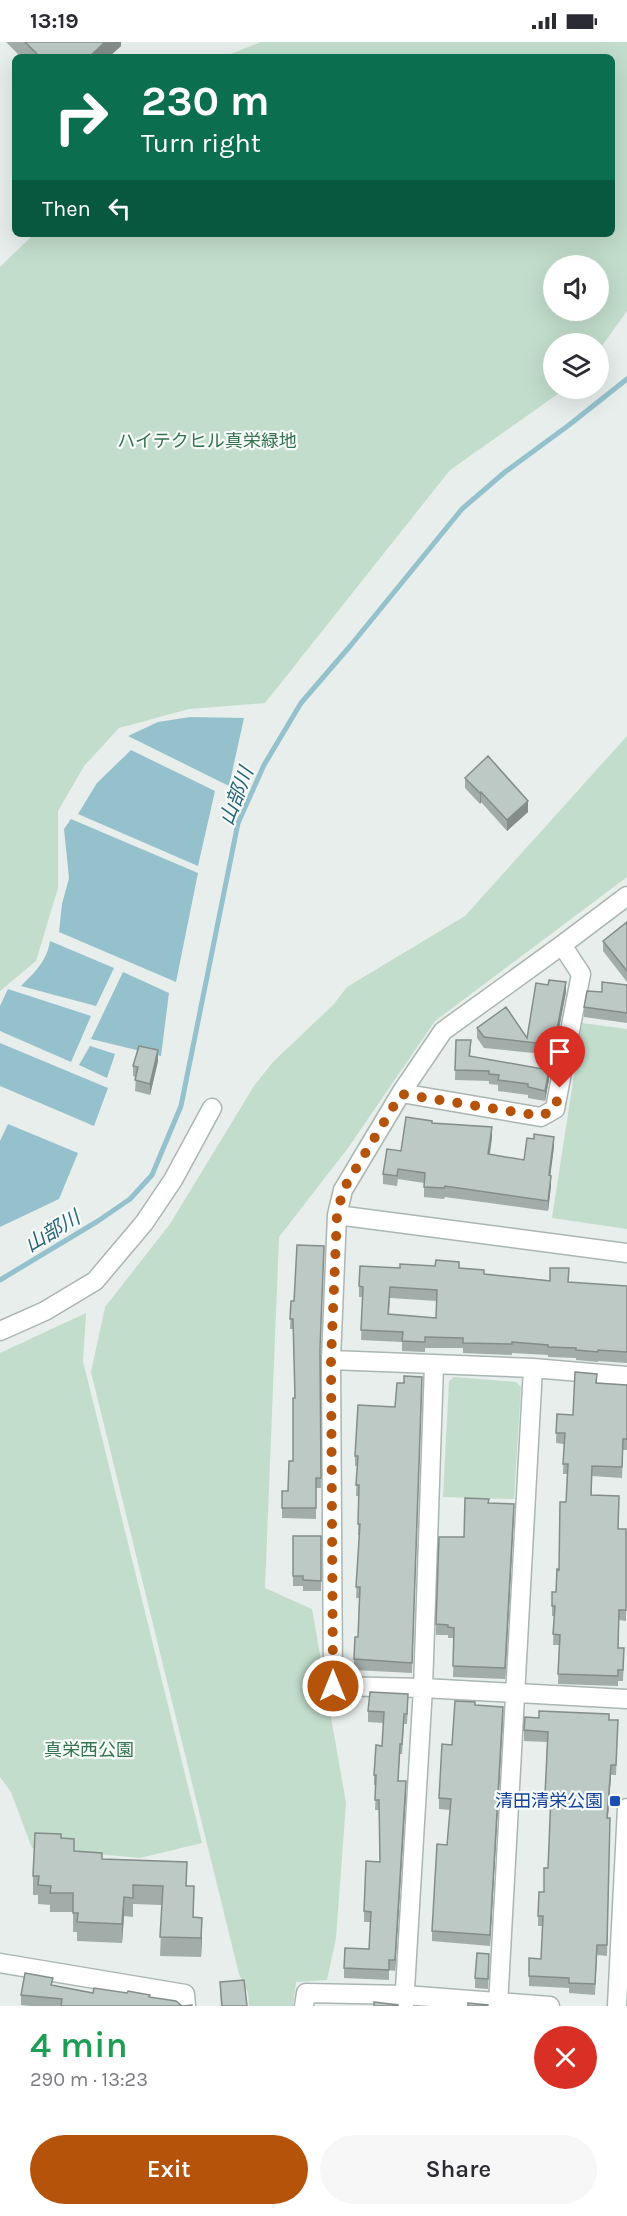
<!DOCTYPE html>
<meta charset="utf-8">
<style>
body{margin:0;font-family:Karla,"Noto Sans JP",sans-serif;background:#f7f7f7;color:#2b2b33;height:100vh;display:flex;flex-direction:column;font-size:22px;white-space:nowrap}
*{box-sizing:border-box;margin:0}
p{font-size:20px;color:#7c7c81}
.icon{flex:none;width:33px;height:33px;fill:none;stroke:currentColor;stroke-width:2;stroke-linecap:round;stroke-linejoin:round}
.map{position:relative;height:1964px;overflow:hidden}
.drawer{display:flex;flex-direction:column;background:#fff;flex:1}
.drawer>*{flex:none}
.hud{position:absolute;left:12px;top:12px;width:603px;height:183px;border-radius:9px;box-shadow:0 6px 24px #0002;background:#0b6e4f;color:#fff;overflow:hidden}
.tools{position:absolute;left:543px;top:213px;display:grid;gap:12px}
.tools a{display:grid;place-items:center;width:66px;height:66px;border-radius:50%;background:#fff;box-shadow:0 6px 24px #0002;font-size:30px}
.pin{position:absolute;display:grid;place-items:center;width:51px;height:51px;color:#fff;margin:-62px -26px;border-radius:50% 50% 50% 0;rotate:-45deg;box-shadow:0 0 6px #0007}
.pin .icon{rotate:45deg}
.me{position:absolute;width:66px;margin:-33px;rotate:0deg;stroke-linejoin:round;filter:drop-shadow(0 0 4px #0008)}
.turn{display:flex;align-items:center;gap:21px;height:126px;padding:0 30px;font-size:27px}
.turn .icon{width:78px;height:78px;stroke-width:2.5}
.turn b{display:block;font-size:42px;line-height:51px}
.then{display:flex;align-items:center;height:57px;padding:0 30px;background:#0003;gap:12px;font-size:22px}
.round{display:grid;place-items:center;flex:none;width:63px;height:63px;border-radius:32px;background:#f7f7f7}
.summary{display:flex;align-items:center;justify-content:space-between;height:102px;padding:0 30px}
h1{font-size:36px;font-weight:600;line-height:45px;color:#1e9e55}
.action{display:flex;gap:12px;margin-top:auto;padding:12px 30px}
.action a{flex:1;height:69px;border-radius:36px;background:#b45309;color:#fff;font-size:24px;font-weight:600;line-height:69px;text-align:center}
.action a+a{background:#f7f7f7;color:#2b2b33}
.status{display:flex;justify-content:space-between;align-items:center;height:42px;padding:0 30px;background:#fff;direction:ltr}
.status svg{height:16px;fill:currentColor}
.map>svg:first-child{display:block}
.green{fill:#c2ddcb;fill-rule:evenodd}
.water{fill:#95c1cd}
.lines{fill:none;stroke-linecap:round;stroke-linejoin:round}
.stream{stroke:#95c1cd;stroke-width:5}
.minor-casing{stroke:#aab6b2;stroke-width:21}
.minor{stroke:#fff;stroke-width:18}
.wall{fill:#a2ada9;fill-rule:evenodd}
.shaded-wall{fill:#848d89}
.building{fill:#bcc9c4;stroke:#848d89;stroke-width:1.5;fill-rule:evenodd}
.route{stroke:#b45309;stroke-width:10;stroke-dasharray:0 18}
.transit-dot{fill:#1a4fb4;stroke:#f7fbf9;stroke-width:2}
.labels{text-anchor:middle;stroke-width:4.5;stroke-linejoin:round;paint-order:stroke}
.park-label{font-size:18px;fill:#357250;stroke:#f7fbf9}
.transit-label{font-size:18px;fill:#164399;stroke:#f7fbf9;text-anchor:end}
.water-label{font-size:20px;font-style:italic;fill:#266476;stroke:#f7fbf9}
</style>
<div class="status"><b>13:19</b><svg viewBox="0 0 49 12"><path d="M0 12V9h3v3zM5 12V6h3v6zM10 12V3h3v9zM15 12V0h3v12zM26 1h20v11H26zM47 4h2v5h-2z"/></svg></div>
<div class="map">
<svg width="627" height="1964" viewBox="0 0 627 1964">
<rect width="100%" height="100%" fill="#e7eeeb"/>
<path class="green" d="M261,0H627V269L599,308L598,302H554V346L565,347L450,428L265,661L189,667L119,686L84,724L58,769V846L36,919L0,949V225L34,192H612V15H223ZM554,224H598V268H554Z
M627,694V835L435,979L348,1106L279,1195L265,1546L312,1567L346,1761L336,1896L327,1938L296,1940L293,1964H249L248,1951L239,1932L91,1330L105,1265L170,1182L254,1044L273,1020L334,962L347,945L465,874Z
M582,981L627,987V1187L552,1176Z
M86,1271L83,1319L202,1801L140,1816L32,1806L11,1750L0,1735V1311Z
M454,1335L516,1340L521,1345L514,1457L443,1455L449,1339Z"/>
<path class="water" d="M190,675L244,676L229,744L128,694L158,680Z
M131,708L215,749L198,824L78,772L97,741Z
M71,777L198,831L176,940L59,890L62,862L69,836L64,787Z
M50,899L114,926L96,964L21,944C35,930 47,919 50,899Z
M123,930L169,951L161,1014L91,997Z
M8,947L91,974L71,1020L0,989V964Z
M0,1001L108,1046L94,1084L0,1044Z
M90,1004L115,1012L107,1036L79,1023Z
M8,1082L78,1111L59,1157L0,1185V1099Z"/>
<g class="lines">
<path class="stream" d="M0,1238L98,1179L130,1157L152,1133L181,1064L238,781L264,723L301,661L351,603L462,467L505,430L569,383L627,337"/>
<g class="minor-casing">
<path id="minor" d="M627,854L562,903L443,989L401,1051L343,1148L337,1173L331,1318L333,1644L423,1646L627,1657
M401,1051L541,1075L555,1067L581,932L562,903
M337,1173L627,1211
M0,1289L45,1269L95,1239L144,1181L173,1138L212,1066
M331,1318L533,1326L627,1334
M0,1921L185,1952L186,1964
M304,1964L306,1951L405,1953L550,1964
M404,1964L423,1646L434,1323
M498,1964L533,1326
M617,1964L627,1766"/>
</g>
<use href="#minor" class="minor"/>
</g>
<path class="wall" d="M6,0H121V4L109,15H21Z
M465,736L528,770L507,789L481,760L480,762L465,746Z
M627,880V940L603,909V899Z
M627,943V981L584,975V965L602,950Z
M566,950L554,1013L484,1006L477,996V986L527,996Z
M456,998L471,1008L470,1014L549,1038L545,1059L528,1056V1053L498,1049V1043L489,1042V1039L455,1038Z
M158,1019L150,1053L135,1049L136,1035L133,1034V1024Z
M432,1081L492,1095L490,1112L524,1118L554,1105L550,1133L551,1144L548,1169L445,1155L444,1157L424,1155V1141L398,1137L397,1144L383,1142V1132Z
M400,1226H459L484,1232L569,1240L627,1244V1321L598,1319V1320L576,1318V1316L548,1315V1313L512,1311V1313L463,1311V1306H425V1310L402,1309V1300L361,1298L363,1255H359V1244ZM390,1256L437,1259L436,1276L389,1272Z
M291,1259L320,1316L321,1446H316V1477L282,1476V1449H288L293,1419L295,1356L293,1287H290Z
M597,1341L627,1343V1408H623L622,1436L592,1434V1453L618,1487H626V1579L619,1578L618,1606L624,1617L623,1639H618V1644L558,1642L559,1603H553L554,1574H552V1564L556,1550L559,1528L566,1460L567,1432H563L564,1402L556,1401L557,1372L573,1373Z
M422,1345L412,1631L354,1628V1617L358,1595L359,1556H356L359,1493H358L359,1454H356L357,1424H355V1414L395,1365Z
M488,1461L514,1472L505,1637L453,1635L454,1596H448V1593H436V1582L464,1495Z
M293,1494H321V1549H303V1544H293Z
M408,1663L407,1682H404L402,1712H400L398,1739L406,1750L395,1929L389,1928V1938L344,1936V1926L369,1907L371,1880H364V1869L380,1820L379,1768H375L376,1743H374V1733L382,1704L384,1681L368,1680V1669Z
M475,1663L503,1675L490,1904L432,1899V1889L447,1803L450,1768L439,1767V1756L452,1703Z
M609,1678H618L616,1733H611L608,1776L610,1786L607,1914L597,1913L595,1953L569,1951V1946L529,1944V1934L541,1917L543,1884H538V1874L544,1850L548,1826L551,1764L545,1763L547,1700L524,1699V1688Z
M61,1796L74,1809L102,1817L187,1844L194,1863L193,1876L202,1895L201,1915L160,1914L162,1863L133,1862V1875L124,1874L122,1901L77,1899V1890H73V1870H50V1863L38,1862V1853H33V1834Z
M489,1922L488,1947L475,1946V1936Z
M220,1940L247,1964H221Z
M53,1943L93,1951L150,1955L182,1964H192H31L21,1963V1953Z"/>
<path class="shaded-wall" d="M105,0H121V4L109,15H89Z
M481,750V760L480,762V751Z
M528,759V770L507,789V778Z
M566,940V950L554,1013V1003Z
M158,1008V1019L150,1053V1042Z
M549,1028V1038L545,1059V1049Z
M492,1085V1095L488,1122V1112Z
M554,1095V1105L549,1144V1133Z
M551,1134V1144L548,1169V1159Z
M514,1462V1472L505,1637V1626Z
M503,1665V1675L490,1904V1893Z
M611,1723V1733L607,1786V1776Z
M406,1739V1750L395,1929V1918Z
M124,1855V1874L122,1901V1882Z
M202,1876V1895L201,1915V1896Z"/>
<path class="building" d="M25,0H105L89,15H40Z
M488,714L528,759L507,778L481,750L480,751L465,736Z
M627,880V929L603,899Z
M549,938L566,940L554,1003L484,995L477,986L506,965L527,996L536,941L548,943Z
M602,940L627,943V971L584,965L587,949L602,950Z
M456,998H471L469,1014L549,1028L545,1049L528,1045V1042L498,1038L499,1033L489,1032V1029L455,1028Z
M139,1004L158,1008L150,1042L135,1038L138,1025L133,1024Z
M406,1075L432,1079V1081L492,1085L488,1112L524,1118L527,1096L534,1097V1092L554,1095L549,1133L551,1134L548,1159L445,1144L444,1146L424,1145L425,1131L398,1127L397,1134L383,1132L387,1107L401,1109Z
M297,1203L324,1204L320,1307L321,1436H316V1466H282V1449H288L289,1419H293V1356H295L293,1277H290L291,1259H294Z
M436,1218L459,1220V1226L484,1228V1232L550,1239V1226H569L568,1240L627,1244V1310L598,1308V1310L576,1308V1306L548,1305V1303L512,1300V1302L463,1301V1296L425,1295V1300L402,1299L403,1290L361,1288L363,1245L359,1244L360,1224L400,1226V1222L435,1224ZM390,1245L437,1248L436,1276L388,1272Z
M575,1330L597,1332L596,1341L627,1343V1397H623L622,1425L592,1424L591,1453L619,1454L618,1487H626V1568H619L618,1606H624L623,1628H618V1634L558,1632L560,1593L553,1592L555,1564H552V1550H556L557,1527L559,1528L560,1460H566L568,1422H563L565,1391H556L557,1372L573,1373Z
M404,1334L422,1335L412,1621L354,1617L355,1595H358L360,1545H356L360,1482H358L359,1443H356L358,1414H355L358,1363L395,1365L397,1341H404Z
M465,1456L489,1457L488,1461L514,1462L505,1626L453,1624L454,1586L448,1585V1583L436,1582L439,1495H464Z
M293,1494H321V1539L303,1538V1534H293Z
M370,1650L408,1652L407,1672H404L402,1702H400L398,1739H406L395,1918H389V1928L344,1926L345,1906L369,1907L371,1870L364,1869L366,1819L380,1820L379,1758H375L376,1733H374L376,1703L382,1704L384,1670L368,1669Z
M455,1659L475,1660V1663L503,1665L490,1893L432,1889L437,1802L447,1803L451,1757L439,1756L442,1702L452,1703Z
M539,1669L609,1672V1678H618L616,1723H611L607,1776H610L607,1903H597L595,1942L569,1941V1936L529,1934V1916L541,1917L543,1874H538L539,1850H544V1826H548L551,1753H545L548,1690L524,1688L525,1675L539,1676Z
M35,1791L61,1792V1796L74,1797V1809L102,1811V1817L187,1820L186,1844H194L193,1875L202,1876L201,1896L160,1895L163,1844L133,1843V1856L124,1855L122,1882L77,1880L78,1871H73V1851H50L51,1844L38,1843L39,1834H33Z
M477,1911L489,1912L488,1937L475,1936Z
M25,1931L53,1936L51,1943L93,1951L94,1946L127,1951L128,1949L150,1953L149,1955L176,1959L182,1964L192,1963V1964H61L62,1957L21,1953Z
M244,1938L247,1964H222L220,1940Z
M374,1960L398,1963V1964H374Z
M468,1961L488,1963V1964H468Z"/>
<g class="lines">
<path class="route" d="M333,1644L331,1318L337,1173L343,1148L401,1052L541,1074L555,1067L560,1046"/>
</g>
<rect class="transit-dot" x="609" y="1753" width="12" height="12" rx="3"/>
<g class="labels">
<g class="park-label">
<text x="207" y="405">ハイテクヒル真栄緑地</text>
<text x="89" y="1714">真栄西公園</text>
</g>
<g class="transit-label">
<text x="603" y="1765">清田清栄公園</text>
</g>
<g class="water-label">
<text transform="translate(236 754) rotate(-69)" y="7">山部川</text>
<text transform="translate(52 1189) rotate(-31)" y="7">山部川</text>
</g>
</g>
</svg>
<div class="tools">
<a><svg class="icon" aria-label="sound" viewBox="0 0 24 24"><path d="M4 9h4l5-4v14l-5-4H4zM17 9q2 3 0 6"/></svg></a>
<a><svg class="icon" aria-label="layers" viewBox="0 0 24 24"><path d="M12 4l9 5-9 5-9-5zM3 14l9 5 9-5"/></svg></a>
</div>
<div class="pin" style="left:560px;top:1046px;background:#d93025"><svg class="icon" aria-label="arrive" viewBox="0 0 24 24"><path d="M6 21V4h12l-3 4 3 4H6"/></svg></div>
<svg class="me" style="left:333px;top:1644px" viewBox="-20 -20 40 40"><circle r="17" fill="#b45309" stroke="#fff" stroke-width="3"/><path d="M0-11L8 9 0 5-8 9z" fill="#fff"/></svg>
<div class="hud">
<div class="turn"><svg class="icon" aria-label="right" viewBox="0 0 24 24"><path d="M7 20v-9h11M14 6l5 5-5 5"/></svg><div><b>230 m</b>Turn right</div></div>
<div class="then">Then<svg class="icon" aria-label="left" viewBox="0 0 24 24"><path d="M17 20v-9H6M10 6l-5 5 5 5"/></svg></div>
</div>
</div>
<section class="drawer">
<div class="summary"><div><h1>4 min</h1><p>290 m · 13:23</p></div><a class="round" style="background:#d93025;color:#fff"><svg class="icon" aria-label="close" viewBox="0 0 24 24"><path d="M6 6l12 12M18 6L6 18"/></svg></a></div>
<div class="action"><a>Exit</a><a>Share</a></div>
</section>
